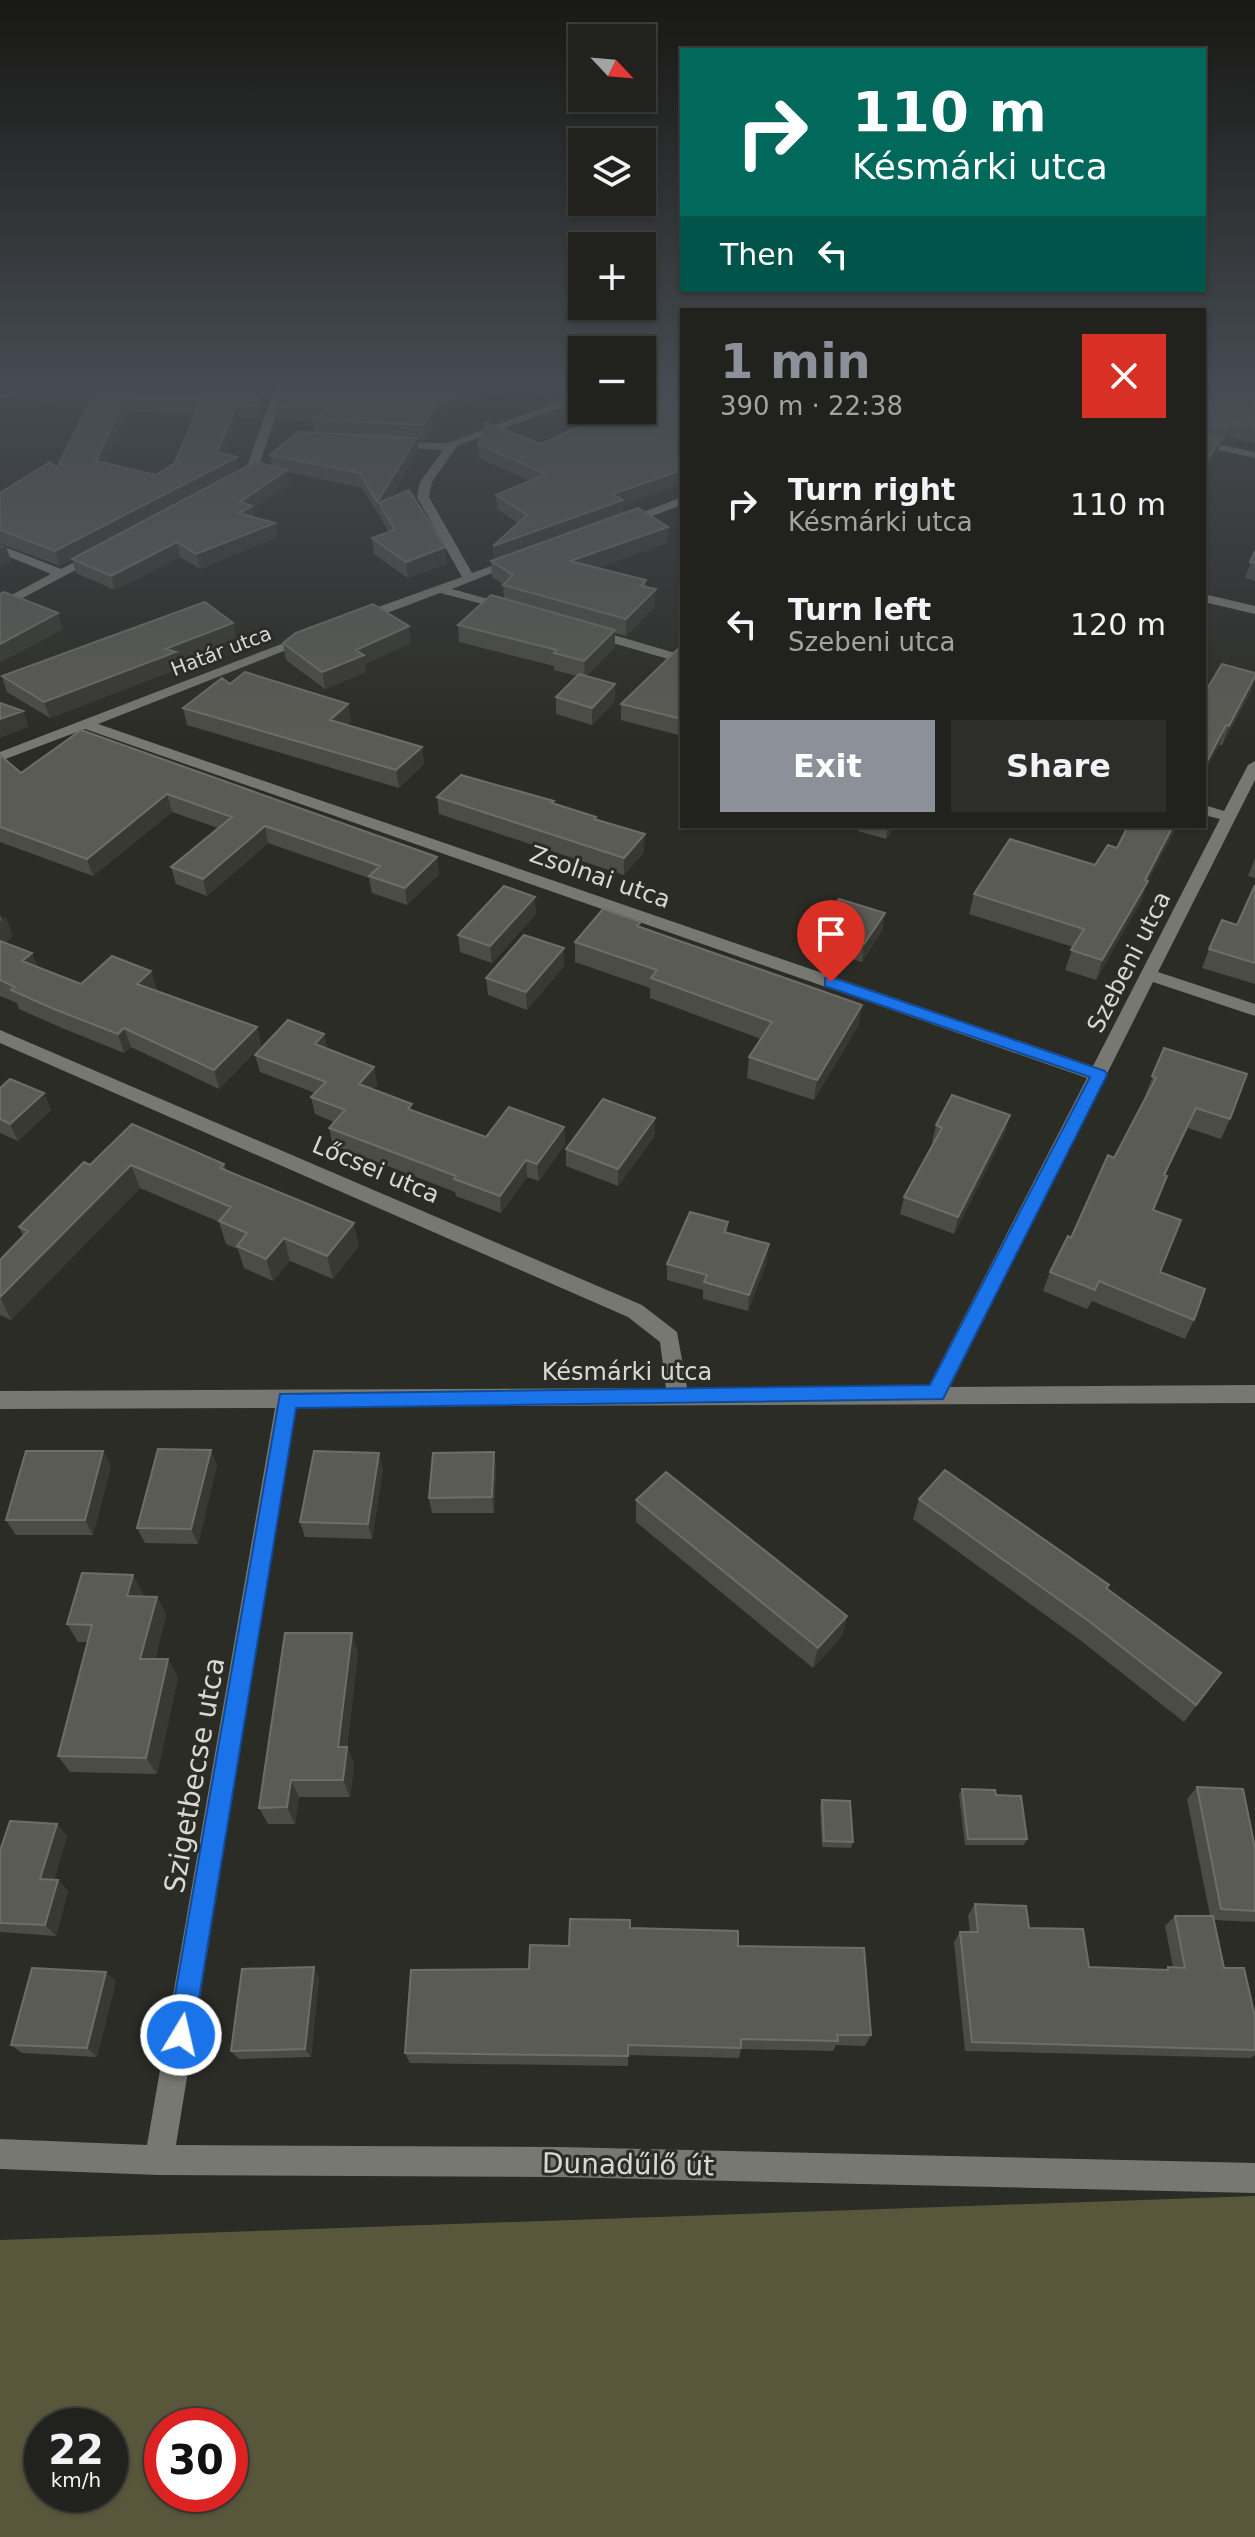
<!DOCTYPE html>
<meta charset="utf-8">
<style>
body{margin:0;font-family:"DejaVu Sans",sans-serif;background:#2d2e2a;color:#f1f3f6;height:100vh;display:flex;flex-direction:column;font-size:30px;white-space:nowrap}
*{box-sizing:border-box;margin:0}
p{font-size:26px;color:#a2a3a4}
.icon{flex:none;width:44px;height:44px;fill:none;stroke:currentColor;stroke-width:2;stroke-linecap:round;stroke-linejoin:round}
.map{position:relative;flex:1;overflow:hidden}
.sheet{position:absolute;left:680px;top:308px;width:526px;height:520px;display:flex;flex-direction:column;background:#21211d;border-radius:0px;box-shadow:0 2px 6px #0004,0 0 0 2px #3e3e3b}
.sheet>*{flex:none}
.guide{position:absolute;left:680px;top:48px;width:526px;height:244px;border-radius:0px;box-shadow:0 2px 6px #0004,0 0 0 2px #3e3e3b;background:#00695c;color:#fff;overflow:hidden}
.needle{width:52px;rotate:116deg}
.controls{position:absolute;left:568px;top:24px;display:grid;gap:16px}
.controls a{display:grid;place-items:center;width:88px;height:88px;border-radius:0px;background:#21211d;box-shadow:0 2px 6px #0004,0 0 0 2px #3e3e3b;font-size:40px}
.speed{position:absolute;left:24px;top:2408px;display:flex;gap:16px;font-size:40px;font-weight:700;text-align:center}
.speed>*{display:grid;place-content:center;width:104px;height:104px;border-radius:50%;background:#21211d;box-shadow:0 2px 6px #0004,0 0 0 2px #3e3e3b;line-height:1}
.speed small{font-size:20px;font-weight:400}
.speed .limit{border:12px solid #d22;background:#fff;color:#111}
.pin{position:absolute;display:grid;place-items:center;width:68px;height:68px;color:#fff;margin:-82px -34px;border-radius:50% 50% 50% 0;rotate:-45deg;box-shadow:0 0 8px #0007}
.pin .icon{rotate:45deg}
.me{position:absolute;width:88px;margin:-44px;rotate:9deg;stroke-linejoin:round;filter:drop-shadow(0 0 6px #0008)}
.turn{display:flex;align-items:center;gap:28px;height:168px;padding:0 40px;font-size:36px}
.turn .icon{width:104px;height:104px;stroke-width:2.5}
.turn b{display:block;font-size:56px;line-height:68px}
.then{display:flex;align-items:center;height:76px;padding:0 40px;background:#0003;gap:16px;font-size:30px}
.round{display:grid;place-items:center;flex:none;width:84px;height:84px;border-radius:0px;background:#2d2e2a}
.headline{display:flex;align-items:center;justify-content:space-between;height:136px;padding:0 40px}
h1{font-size:48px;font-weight:600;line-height:60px;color:#8c9099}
.button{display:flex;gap:16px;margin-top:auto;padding:16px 40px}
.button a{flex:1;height:92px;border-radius:0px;background:#8c9099;color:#fff;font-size:32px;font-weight:600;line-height:92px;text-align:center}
.button a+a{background:#2d2e2a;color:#f1f3f6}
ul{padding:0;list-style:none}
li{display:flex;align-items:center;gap:24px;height:120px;padding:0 40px}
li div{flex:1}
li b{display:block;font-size:30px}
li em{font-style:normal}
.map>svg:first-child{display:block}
.green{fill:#58573c;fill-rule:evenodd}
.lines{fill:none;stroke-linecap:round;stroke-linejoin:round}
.minor{fill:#787872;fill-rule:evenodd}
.wall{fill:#4c4c46;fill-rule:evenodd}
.shaded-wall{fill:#393933}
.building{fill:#5b5b55;stroke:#6e6e69;stroke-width:2;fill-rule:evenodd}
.route{fill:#1a73e8;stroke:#114b97;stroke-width:2}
.labels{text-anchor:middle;stroke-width:6;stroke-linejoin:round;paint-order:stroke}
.far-street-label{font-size:20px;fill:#d8d8d5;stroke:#2c2c27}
.street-label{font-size:24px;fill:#d8d8d5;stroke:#2c2c27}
.near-street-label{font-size:28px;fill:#d8d8d5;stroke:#2c2c27}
</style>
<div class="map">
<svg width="1255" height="2537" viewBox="0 0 1255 2537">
<rect width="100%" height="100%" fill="#2c2c27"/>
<path class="green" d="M1255,2196V2537H0V2240ZM110,2426V2494H42V2426ZM230,2426V2494H162V2426Z"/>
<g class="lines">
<path class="minor" d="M292,381H305L284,392L256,474L243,482H235V478L245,472L274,390Z
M582,393V400L458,445L432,482L429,497L472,573L516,557L522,561L452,589L514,606V612L440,593L363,622H353V616L462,577L417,497L420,482L443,450L391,447L385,444L387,442L448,443Z
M1204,441L1255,452V458L1204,447Z
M682,497V505L625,526L615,523Z
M0,545L61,569L94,552L104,555L0,610V601L51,574L0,553Z
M1204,594L1255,606V614L1204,602Z
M590,628L682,655V663L585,635L583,632Z
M305,635L317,638L98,724L1093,1066L1220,819L1204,815V805L1224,811L1248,765L1255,761V780L1158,972L1255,1004V1016L1153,982L950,1387L1255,1385V1403L296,1407L176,2145L558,2147L1255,2163V2193L558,2177L159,2175L0,2169V2139L147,2145L275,1408L0,1409V1391L666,1388L660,1342L628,1317L0,1043V1030L642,1305L677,1332L687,1388L928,1387L1087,1078L85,729L0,761V752Z"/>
</g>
<path class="wall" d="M0,381H582V410H642L623,505V514L668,527L667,543L597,568L646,580V587L655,606L626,636L615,633V647L586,676L615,701L592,725L556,714V697L577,676L554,670V666L459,642L458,625L504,599L503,584L492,577L491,561L494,560L493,546L518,523L497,509L496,495L530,481L479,458L478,444H541L586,424L564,410V397L551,401L524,385L438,418L426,439H417L418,452L391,497L445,547L446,564L408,578L374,554L372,538L389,532L381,519L380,515L379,516L362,488L287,472L289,484L252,509L254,517L278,537L200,569L180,557L115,590L76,573L72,559L60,566L1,544L11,561L0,567V493L57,468L91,401L0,412ZM283,382L275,406L278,420L312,421L314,433L270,455L272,466L240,470L225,454L240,418L261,419L271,389ZM128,412L196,414L174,464L156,475L105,463Z
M1255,381V443L1227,437L1224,442H1220L1217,453L1204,472V399Z
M1255,551V581L1245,578Z
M233,623L236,639L178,661L180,668L50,718L7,692L2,676Z
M283,643H411L365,664L366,672L325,689L286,660Z
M682,649V736L621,720V704Z
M1255,673V678L1250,693L1222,745H1219L1204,694Z
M230,684L348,704L351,721L347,725L422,747L424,764L399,788L187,725L183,708Z
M81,730L437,857L439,874L407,905L372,893L369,878L268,843L207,896L176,884L171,867L218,828L172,812L93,876L0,842V755L21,773Z
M437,797L554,801V804L596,817V820L644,852L624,875L439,814Z
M858,826H895L886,839L858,831Z
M1128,826H1177L1146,885L1141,901L1096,980L1065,970L1073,947L969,914L974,894L1095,865L1117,848Z
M1255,858V878L1248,876Z
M1255,885V984L1202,968L1209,949L1237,925Z
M885,913L882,930L862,962L815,947L817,929Z
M536,914L492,963L460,952L458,935Z
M0,915L13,936L5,943L38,967L81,984L157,990L257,1027L261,1046L219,1089L131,1047L124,1053L62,1028L19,1009L17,1003L0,996Z
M641,928L862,1005L858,1026L814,1100L747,1078L749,1057L761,1039L650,998V988L575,962V942Z
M564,966L527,1010L488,995L486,978Z
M324,1034L327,1048L374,1067L377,1085L373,1089L413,1110L486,1137L564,1127L565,1144L539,1181L527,1177L501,1213L456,1196L455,1192L333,1145L329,1128L334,1122L315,1114L311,1097L315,1093L260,1072L255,1055Z
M1164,1048L1230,1119L1221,1139L1188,1128L1165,1175L1153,1210L1160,1272L1194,1320L1185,1339L1092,1301L1087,1309L1043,1291L1050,1272L1071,1238L1146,1097L1145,1096Z
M0,1088L44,1093L51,1110L18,1141L0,1133Z
M1010,1115L1005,1132L954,1234L900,1214L904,1197L934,1143L932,1142L936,1125Z
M655,1118V1136L618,1186L566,1166V1149Z
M224,1164L226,1170L359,1246L333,1279L290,1261L273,1281L244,1268L238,1249L226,1244L219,1222L140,1188L11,1320L0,1315V1260L23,1236L19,1227L90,1165Z
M728,1222L727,1233L767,1261L748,1311L703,1299V1290L667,1280V1264Z
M103,1451L111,1466L93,1535H16L6,1520Z
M494,1452L496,1468L494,1513H432L429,1498Z
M217,1465L198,1544L145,1543L137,1528Z
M383,1469L372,1539L305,1537L300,1522Z
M919,1499L1109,1585L1106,1589L1208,1691L1184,1722L1080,1640L913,1519Z
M636,1500L847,1616L842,1636L813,1668L636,1522Z
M143,1593V1596L157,1597L166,1615L155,1659L178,1677L157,1774L70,1772L58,1756L88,1642H78L67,1624Z
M358,1652L347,1747L354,1764L350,1797H299L295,1824H268L259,1808Z
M1197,1787L1255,1848V1922L1214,1920L1224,1968L1255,2017V2055L1250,2058L965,2051L954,1942L960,1932H970L968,1915L975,1904L1029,1928L1089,1967L1165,1970L1168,1967H1173L1165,1926L1175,1916H1210L1187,1799Z
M962,1789L996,1795L1027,1839L1024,1845H965L959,1795Z
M822,1800L853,1842L851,1848L822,1847L820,1806Z
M57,1824L67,1836L54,1880H58L68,1891L56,1936L0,1932V1851Z
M630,1928L738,1946L871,2035L865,2046L836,2045L833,2051L741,2049L739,2058L628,2055V2066L410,2063L405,2053L529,1969L569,1946Z
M319,1977L311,2057L239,2059L231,2051Z
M116,1981L97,2057L22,2053L11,2045Z"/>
<path class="shaded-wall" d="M267,381H287L271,389L261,419L258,405Z
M498,381H524V385L438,418L426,439L424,425L437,404Z
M572,381H582V391L551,401L550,388Z
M98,386L102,400L0,412V398Z
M125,398L128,412L99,476L96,461Z
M237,404L240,418L221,465L237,457L240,471L60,566L55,551L217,452Z
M1231,423L1227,437L1224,442L1228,428Z
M417,438L418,452L383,510L379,503V516L377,502Z
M1221,439L1217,453L1204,472V464Z
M287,470L289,484L252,509L254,520L239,513L240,502Z
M682,470V484L623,505V515L494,561L493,546L613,494Z
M275,523L278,537L200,569L196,554Z
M668,527L667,543L570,577V561Z
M177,542L180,557L115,590L111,576Z
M6,546L11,561L0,567V549Z
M445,547L446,564L408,578L406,562Z
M656,589L655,606L626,636V619Z
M58,613L63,629L0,663V644Z
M233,623L236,639L178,661L180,668L50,718L44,702L165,649Z
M409,626L411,643L365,664L366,672L325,689L322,672L356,650Z
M615,630V647L585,678L584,661Z
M1255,676L1250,693L1222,745L1229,726Z
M615,684V701L592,725V708Z
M348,704L351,721L333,737L330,720Z
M23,711L29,727L0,738V719Z
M1226,725L1219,745L1204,774V767Z
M422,747L424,764L399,788L396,770Z
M167,794L172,812L93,876L87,859Z
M265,826L268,843L207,896L203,879Z
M888,826H895L886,839Z
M1173,826H1177L1146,885L1141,901L1096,980L1102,960Z
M645,834L644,852L624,875V858Z
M437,857L439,874L407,905L405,888Z
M535,897L536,914L492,963L490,946Z
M885,913L882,930L862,962L864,944Z
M6,917L13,936L0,947V922Z
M564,948V966L527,1010L526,992Z
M32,953L40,972L22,961Z
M151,971L157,990L143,1003L137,984Z
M862,1005L858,1026L814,1100L817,1080Z
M257,1027L261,1046L219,1089L214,1070Z
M124,1028L131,1047L124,1053L118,1034Z
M324,1034L328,1051L315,1044Z
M374,1067L377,1085L362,1101L359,1084Z
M44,1093L51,1110L18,1141L10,1124Z
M1196,1108L1188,1128L1156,1195L1164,1175Z
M1010,1115L1005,1132L954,1234L958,1217Z
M655,1118V1136L618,1186V1169Z
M564,1127L565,1144L539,1181L537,1164Z
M526,1160L527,1177L501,1213L500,1196Z
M131,1165L140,1188L11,1320L0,1297Z
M354,1223L359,1246L333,1279L327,1256Z
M284,1238L290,1261L273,1281L266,1259Z
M769,1244L767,1261L748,1311L749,1295Z
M211,1450L217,1465L198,1544L191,1529Z
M103,1451L111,1466L93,1535L85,1520Z
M494,1452L496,1468L494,1513L492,1497Z
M379,1453L383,1469L372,1539L368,1524Z
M133,1575L143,1593L137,1614L127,1596Z
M157,1597L166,1615L150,1676L140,1659Z
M847,1616L842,1636L813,1668L818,1648Z
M352,1633L358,1652L345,1764L338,1747Z
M168,1659L178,1677L157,1774L146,1758Z
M347,1747L354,1764L350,1797L343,1780Z
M291,1780L299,1797L295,1824L287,1807Z
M57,1824L67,1836L51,1890L40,1879Z
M58,1880L68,1891L56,1936L45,1925Z
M314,1967L319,1977L311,2057L305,2049Z
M106,1972L116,1981L97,2057L87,2048Z"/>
<path class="building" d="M0,381H267L258,405L237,404L217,452L237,457L55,551L0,530V493L50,462L57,468L98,386L0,398ZM125,398L202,400L174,464L156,475L96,461Z
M284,381H498L437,404L424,425L312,420L327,407L275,406Z
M539,381H572L550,388Z
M642,381H682V470L613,494L623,500L493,546L527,515L496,495L546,474L478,444L487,423L541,444L598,418L586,410H642Z
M1217,381H1255V428L1231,423L1228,428L1206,424V435L1221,439L1204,464V399Z
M582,389V407L564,396Z
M298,432L417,438L377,502L360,473L270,455Z
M255,462L287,470L240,502L252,506L239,513L275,523L196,554L177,542L111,576L72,559Z
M409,490L445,547L406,562L372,538L395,530L379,503Z
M638,508L668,527L570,561L646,580L641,586L656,589L626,619L503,585L513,575L491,561Z
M1255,551V563L1250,562Z
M4,592L58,613L0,644V594Z
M491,595L615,630L584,661L554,653L557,650L458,625Z
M205,602L233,623L165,649L176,652L44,702L2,676Z
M373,604L409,626L356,650L364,655L322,672L283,643L296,633Z
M678,649H682V719L621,704Z
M1222,664L1255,673V676L1229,726L1226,725L1204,767V694Z
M245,672L348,704L330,720L422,747L396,770L183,708L222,678L230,684Z
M579,674L615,684L592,708L556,697Z
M0,703L23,711L0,719Z
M81,730L437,857L405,888L369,876L380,866L265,826L203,879L171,867L232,817L167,794L87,859L0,827V755L21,773Z
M461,775L554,801L552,803L596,817L594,819L645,834L624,858L437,797Z
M1128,826H1173L1145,880L1148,881L1102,960L1071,950L1084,929L974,894L1010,839L1095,865L1108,845L1117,848Z
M1255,885V963L1209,949L1222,920L1237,925Z
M504,886L535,897L490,946L458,935Z
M839,899L885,913L864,944L817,929Z
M603,909L641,922L637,926L862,1005L817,1080L749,1057L772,1022L651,978L657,970L575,942Z
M524,935L564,948L526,992L486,978Z
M0,941L32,953L22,961L81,984L112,956L151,971L137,984L257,1027L214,1070L124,1028L118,1034L54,1009L11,990L15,987L0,980Z
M288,1020L324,1034L315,1044L374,1067L359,1084L412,1104L408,1109L486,1137L509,1107L564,1127L537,1164L526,1160L500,1196L454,1179L456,1176L329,1128L345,1110L311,1097L326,1082L255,1055Z
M1164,1048L1247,1074L1230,1119L1196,1108L1164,1175L1167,1176L1153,1210L1181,1220L1160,1272L1205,1289L1194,1320L1099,1281L1095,1290L1050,1272L1068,1236L1071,1238L1108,1155L1114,1158L1156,1078L1152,1076Z
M10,1079L44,1093L10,1124L0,1119V1088Z
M952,1095L1010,1115L958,1217L904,1197L942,1128L936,1125Z
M603,1099L655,1118L618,1169L566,1149Z
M132,1124L224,1164L220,1168L354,1223L327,1256L284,1238L266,1259L237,1246L247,1233L219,1221L231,1207L131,1165L0,1297V1260L28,1231L19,1227L84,1162L90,1165Z
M690,1212L728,1222L724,1232L769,1244L749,1295L704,1282L707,1275L667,1264Z
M158,1449L211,1450L191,1529L137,1528Z
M26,1451H103L85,1520H6Z
M314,1451L379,1453L368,1524L300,1522Z
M494,1452L492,1497L429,1498L433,1453Z
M945,1470L1109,1585L1106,1588L1221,1673L1196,1705L1090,1622L919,1499Z
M666,1472L847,1616L818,1648L636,1500Z
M82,1573L133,1575L127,1596L157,1597L140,1659H168L146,1758L58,1756L92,1625L67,1624Z
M285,1633H352L338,1747H347L343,1780H291L287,1807L259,1808Z
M1197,1787L1243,1789L1255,1848V1911L1221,1909Z
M962,1789L995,1790L996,1795L1021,1796L1027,1839H968Z
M822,1800L850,1801L853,1842L824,1841Z
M10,1821L57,1824L40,1879L58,1880L45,1925L0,1923V1851Z
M975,1904L1026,1906L1029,1928L1083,1929L1089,1967L1168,1970V1967L1185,1968L1175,1916H1213L1224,1968H1244L1255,2017V2050L972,2042L960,1932H978Z
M570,1919L630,1920V1928L738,1931V1946L864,1948L871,2035H837L838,2041L741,2039V2048L628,2045V2056L405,2053L411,1970L529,1969L530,1945L569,1946Z
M314,1967L305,2049L231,2051L242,1969Z
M32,1968L106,1972L87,2048L11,2045Z"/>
<linearGradient id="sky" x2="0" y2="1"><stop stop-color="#181815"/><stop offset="0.52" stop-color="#454b52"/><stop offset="1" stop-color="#454b52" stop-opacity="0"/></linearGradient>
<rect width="1255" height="736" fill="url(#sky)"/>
<path class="route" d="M831,977L1105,1071L1107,1075L943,1399L296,1408L193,2035L190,2044L181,2048L172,2044L168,2035L280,1394L930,1385L1090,1077L825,986V978Z"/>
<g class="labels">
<g class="far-street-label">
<text transform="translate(221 651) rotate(-21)" y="7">Határ utca</text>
</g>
<g class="street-label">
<text transform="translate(600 877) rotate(19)" y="8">Zsolnai utca</text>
<text transform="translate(1129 962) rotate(-63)" y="8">Szebeni utca</text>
<text transform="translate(376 1170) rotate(23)" y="8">Lőcsei utca</text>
<text x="627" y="1380">Késmárki utca</text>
</g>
<g class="near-street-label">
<text transform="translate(194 1775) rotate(-80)" y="10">Szigetbecse utca</text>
<text transform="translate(628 2164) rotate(1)" y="10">Dunadűlő út</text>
</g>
</g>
</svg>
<div class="controls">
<a><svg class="needle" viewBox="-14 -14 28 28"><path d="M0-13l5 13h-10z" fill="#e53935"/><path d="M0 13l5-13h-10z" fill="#a2a3a4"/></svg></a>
<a><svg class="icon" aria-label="layers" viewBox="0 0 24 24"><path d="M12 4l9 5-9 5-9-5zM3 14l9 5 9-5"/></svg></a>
<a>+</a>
<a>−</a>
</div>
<div class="speed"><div>22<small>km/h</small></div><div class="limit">30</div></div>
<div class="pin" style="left:831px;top:982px;background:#d93025"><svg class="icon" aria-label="arrive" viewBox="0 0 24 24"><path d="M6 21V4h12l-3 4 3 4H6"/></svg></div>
<svg class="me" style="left:181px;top:2035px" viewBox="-20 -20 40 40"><circle r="17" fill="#1a73e8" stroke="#fff" stroke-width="3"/><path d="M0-11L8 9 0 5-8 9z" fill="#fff"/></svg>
<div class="guide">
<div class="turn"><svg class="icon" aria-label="right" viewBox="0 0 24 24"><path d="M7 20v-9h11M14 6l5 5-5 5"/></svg><div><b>110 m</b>Késmárki utca</div></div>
<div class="then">Then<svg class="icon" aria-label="left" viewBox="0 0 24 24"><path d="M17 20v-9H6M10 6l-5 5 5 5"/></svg></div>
</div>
<section class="sheet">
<div class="headline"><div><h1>1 min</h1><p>390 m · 22:38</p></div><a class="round" style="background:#d93025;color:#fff"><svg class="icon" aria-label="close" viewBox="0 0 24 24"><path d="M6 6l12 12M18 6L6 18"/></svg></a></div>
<ul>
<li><svg class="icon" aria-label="right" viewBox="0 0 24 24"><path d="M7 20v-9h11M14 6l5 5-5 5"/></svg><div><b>Turn right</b><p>Késmárki utca</p></div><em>110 m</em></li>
<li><svg class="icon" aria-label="left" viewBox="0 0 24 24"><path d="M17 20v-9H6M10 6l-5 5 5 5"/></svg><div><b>Turn left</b><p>Szebeni utca</p></div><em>120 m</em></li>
</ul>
<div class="button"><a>Exit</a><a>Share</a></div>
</section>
</div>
